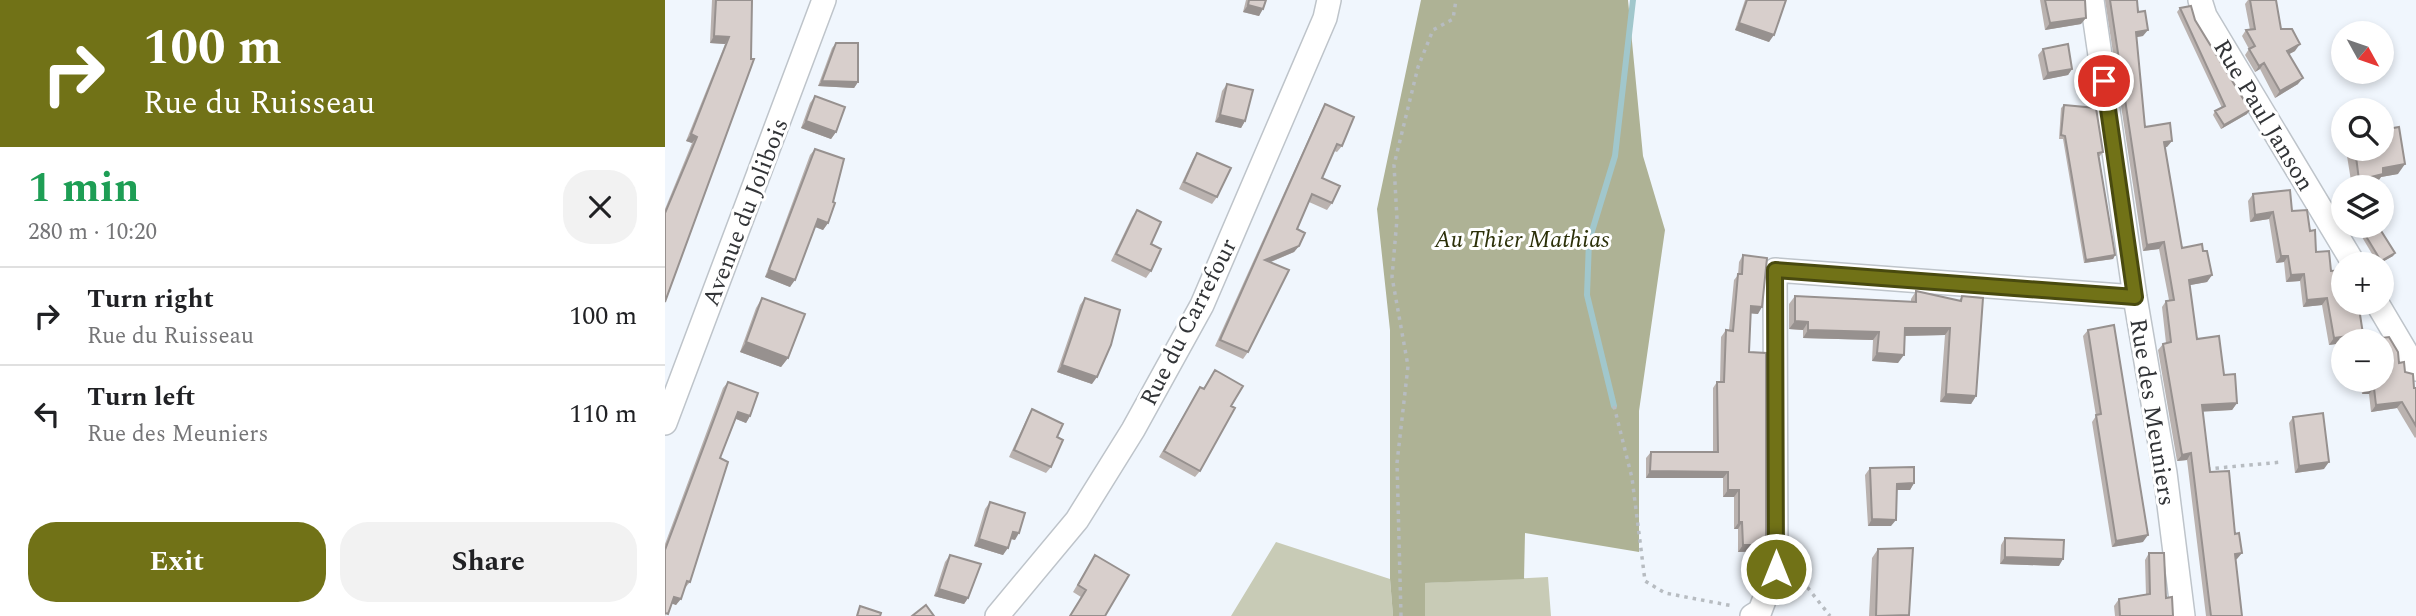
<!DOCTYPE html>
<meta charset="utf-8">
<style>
body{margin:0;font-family:Spectral,serif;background:#f2f2f2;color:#202124;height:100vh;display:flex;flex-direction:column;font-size:26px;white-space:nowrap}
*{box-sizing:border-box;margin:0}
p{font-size:23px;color:#757577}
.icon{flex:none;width:38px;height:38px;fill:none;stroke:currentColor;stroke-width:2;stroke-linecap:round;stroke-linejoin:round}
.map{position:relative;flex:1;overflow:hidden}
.sheet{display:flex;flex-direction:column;background:#fff;width:665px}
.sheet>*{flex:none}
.top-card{background:#717217;color:#fff;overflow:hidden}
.needle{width:46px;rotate:130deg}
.buttons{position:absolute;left:1666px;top:21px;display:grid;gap:14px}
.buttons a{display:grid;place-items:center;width:63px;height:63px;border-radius:50%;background:#fff;box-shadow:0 4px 10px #0003;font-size:35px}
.pin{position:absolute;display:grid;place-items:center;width:60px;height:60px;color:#fff;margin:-30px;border:4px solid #fff;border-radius:50%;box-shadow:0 2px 7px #0007}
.me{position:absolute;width:77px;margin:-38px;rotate:0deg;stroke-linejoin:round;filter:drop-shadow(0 0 5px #0008)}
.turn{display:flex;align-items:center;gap:24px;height:147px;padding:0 28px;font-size:32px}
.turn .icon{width:91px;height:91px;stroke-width:2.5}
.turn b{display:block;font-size:49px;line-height:60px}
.round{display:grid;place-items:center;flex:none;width:74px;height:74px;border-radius:28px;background:#f2f2f2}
.headline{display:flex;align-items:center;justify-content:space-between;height:119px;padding:0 28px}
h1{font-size:42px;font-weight:700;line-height:52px;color:#1e9e55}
.button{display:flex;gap:14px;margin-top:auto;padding:14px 28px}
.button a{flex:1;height:80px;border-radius:28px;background:#717217;color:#fff;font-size:28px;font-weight:700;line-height:80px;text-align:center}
.button a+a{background:#f2f2f2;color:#202124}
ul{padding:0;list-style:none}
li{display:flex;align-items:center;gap:21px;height:98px;padding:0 28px;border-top:2px solid #e0e0e0}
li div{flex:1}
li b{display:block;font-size:26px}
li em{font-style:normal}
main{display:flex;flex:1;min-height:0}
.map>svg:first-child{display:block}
.green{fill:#c8cbb6}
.forest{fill:#aeb295}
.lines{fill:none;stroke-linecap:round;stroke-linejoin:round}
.stream{stroke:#a1c7cc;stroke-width:6}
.minor-casing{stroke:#bec4ca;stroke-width:26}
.path{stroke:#b7bcc1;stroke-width:3.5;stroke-dasharray:3.5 5;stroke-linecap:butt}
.minor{stroke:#fff;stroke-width:23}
.wall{fill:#bab2af}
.shaded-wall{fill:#97918f}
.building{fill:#d8cfcc;stroke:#97918f;stroke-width:2}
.route-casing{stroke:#494a0f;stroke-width:18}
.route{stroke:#717217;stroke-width:12}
.labels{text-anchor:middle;stroke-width:6;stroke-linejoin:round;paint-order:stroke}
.street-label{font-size:24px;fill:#323437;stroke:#fff}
.park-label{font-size:24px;font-style:italic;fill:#2c3009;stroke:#fff}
</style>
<main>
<section class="sheet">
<div class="top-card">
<div class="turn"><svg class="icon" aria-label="right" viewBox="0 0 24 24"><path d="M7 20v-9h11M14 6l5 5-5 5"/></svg><div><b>100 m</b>Rue du Ruisseau</div></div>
</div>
<div class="headline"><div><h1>1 min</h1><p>280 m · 10:20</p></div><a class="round"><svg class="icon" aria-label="close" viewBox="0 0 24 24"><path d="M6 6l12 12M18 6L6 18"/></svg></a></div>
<ul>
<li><svg class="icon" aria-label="right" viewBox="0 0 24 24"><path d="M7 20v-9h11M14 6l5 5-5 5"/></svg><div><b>Turn right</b><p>Rue du Ruisseau</p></div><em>100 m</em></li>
<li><svg class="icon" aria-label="left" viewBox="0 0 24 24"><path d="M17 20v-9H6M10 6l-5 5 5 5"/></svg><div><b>Turn left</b><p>Rue des Meuniers</p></div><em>110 m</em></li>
</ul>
<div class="button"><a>Exit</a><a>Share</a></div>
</section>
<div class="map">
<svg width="1751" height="616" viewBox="0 0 1751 616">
<rect width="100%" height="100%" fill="#f0f6fd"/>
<path class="green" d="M611,542L725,579L728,616H566Z
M883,577L886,616H760L759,583Z"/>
<path class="forest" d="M756,0H963L978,156L1000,230L974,411V552L860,533L859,579L760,583V616H728L725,579V330L712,209Z"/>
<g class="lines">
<path class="stream" d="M949,406L922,295L924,241L950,156L968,0"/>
<g class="minor-casing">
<path id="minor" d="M1427,0L1470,297L1500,473L1518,616
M1535,0L1540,16L1689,264
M1712,303L1751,369
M0,423L159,0
M332,616L412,520L468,430L537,305L660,18L664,0
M1087,616L1095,611L1111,569L1110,270L1470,297"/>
</g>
<path class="path" d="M949,406L967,478L980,581L1000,593L1068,606
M1542,469L1617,462
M1132,574L1165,616
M736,616L732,463L743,366L727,277L732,219L729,165L753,67L768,30L788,19L791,0"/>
<use href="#minor" class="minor"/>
</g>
<path class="wall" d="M47,0H87L0,302V209L27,143L21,141L60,44L45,43Z
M581,0H601L594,16L578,12Z
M1080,0H1121L1104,42L1070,30Z
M1375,0H1420L1416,24L1380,30Z
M1440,0H1472L1478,36L1471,37L1480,127L1502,147H1500L1517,248L1538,251L1547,275L1542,282L1525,285L1532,339L1559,375L1572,403L1567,410L1538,411L1545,472L1572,559L1570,560L1577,616H1541L1522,460L1512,461L1493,350L1498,344L1501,343L1497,307L1501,301L1504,300L1494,249L1478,251Z
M1583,0H1611L1616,29L1630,51L1624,54L1633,84L1610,98L1595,69L1590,72L1580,55L1584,49L1577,36L1581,30H1585L1580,4Z
M1515,8L1530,20L1582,114L1556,129L1548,115L1550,111L1557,108L1512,12Z
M171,43L193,82L189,88L153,86L167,48Z
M1378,49L1407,69L1403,75L1378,80L1373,55Z
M562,84L580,121L576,128L550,122L557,91Z
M150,96L171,132L166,139L136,128L145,103Z
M660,104L677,146L672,152L669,151L657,178L667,203L662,210L644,202L632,229L634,246L629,252L606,262L583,352L578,359L550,346L656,111Z
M1399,105L1438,152L1435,156H1434L1450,255L1448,259L1419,263L1398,139H1394L1396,108Z
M150,149L163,223L158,230L150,227L125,287L100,277L145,155Z
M1687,149H1717L1733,174L1716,177L1711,184L1698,187H1687L1682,156Z
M532,153L552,197L547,204L514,189L528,159Z
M1588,194L1627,211L1645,231L1651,252L1666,271L1683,309L1698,334L1693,341H1678V343L1664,345L1657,305L1638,307L1635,281L1621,282L1619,262L1611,263L1604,219L1585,222L1583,201Z
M472,210L486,244V271L481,278L446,261L467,217Z
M1696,228L1730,253L1728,256L1713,264L1694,232Z
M1078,255L1093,314L1086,313L1084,352L1101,545L1097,551L1073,552V529H1069V497H1058V478H981V458L986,452H1048V388L1052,382H1055L1056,337L1061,330H1064L1069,280L1073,275L1074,262Z
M1251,291L1294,301L1297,296L1311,396L1306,404L1275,402L1280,335L1239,336L1233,363L1207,361L1208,340L1138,338V330L1124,329V304L1130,296L1246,302V299Z
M97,298L123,358L116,367L75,352L91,308Z
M420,298L427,384L392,372L415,305Z
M1423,330L1478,542L1447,547L1427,422L1431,416L1418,336Z
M1734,363L1749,388H1751V437L1750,438L1732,408L1706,412L1704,394H1697L1696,382L1689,383L1688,380H1717Z
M550,370L566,406L535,471L530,477L494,457L531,394L535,387L538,389Z
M63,382L85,416L81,423L71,419L55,458L25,582L20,588L11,605L7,603L0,616V544L58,388Z
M367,409L392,437L386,467L381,473L344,457L363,416Z
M1628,417L1659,469L1630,473L1624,423Z
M1205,468L1249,483L1245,490H1231L1226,526H1203L1200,475Z
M325,502L350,540L346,539L338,555L309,546L320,509Z
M1340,538L1394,566L1335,564L1336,545Z
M1213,549L1244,615V616H1204L1207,558Z
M1484,553L1508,616H1450L1449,606L1454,599L1481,595L1480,560Z
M285,555L303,598L299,604L269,596L280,562Z
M430,555L440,616L416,597L408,592Z"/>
<path class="shaded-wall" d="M583,5L598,9L594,16L578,12Z
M1421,18L1416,24L1380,30L1385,23Z
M1074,23L1109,35L1104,42L1070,30Z
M1483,30L1478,36L1466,38L1471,32Z
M49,36L64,37L60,44L45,43Z
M1635,44L1630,51L1617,58L1622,51Z
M1599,63L1595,69L1590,72L1594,66Z
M1407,69L1403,75L1378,80L1383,73Z
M1638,78L1633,84L1610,98L1615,91Z
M157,81L193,82L189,88L153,86Z
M1585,110L1582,114L1556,129L1559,125Z
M555,115L580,121L576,128L550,122Z
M141,121L171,132L166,139L136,128Z
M26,134L32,137L27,143L21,141Z
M1507,141L1502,147L1494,148L1499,142Z
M1740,164L1733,174L1716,177L1711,184L1698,187H1689L1694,180L1718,168Z
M1608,212L1604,219L1585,222L1590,215Z
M153,219L163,223L158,230L148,226Z
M1499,242L1494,249L1478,251L1482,245Z
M634,246L629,252L595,266L600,260Z
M1730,253L1728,256L1714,264L1716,261Z
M1450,255L1448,259L1419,263L1421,260Z
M1616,256H1623L1619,262L1611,263Z
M104,270L130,280L125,287L100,277Z
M1639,274L1635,281L1621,282L1626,275Z
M1547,275L1542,282L1520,286L1524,280Z
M1662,298L1657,305L1638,307L1642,300Z
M1086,306L1097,307L1093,314L1081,313Z
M1130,321L1143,322L1138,330L1124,329Z
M1240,328H1285L1280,335L1234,336Z
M1143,330L1214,332L1208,340L1138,338Z
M1698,334L1693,341H1678V343L1664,345L1669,338Z
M81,342L123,358L116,367L75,352Z
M1212,353L1239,355L1233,363L1207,361Z
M397,365L432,377L427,384L392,372Z
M1691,380H1698L1696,382L1689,383Z
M1702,388H1709L1704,394H1697Z
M1281,394L1311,396L1306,404L1275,402Z
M1737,402L1732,408L1706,412L1711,405Z
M1572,403L1567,410L1533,412L1537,405Z
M73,412L85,416L81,423L69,418Z
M1526,453L1522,460L1512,461L1517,455Z
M1664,462L1659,469L1630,473L1634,466Z
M985,471L1063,472L1058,478H981Z
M1249,483L1245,490H1227L1232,484Z
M1063,490H1074L1069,497H1058Z
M1207,519L1231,520L1226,526H1203Z
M1074,522H1077L1073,529H1069Z
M348,532L354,533L350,540L343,538Z
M1483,535L1478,542L1447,547L1451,541Z
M314,539L343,548L338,555L309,546Z
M1078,545H1101L1097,551L1073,552Z
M1577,553L1572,559L1565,560L1570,554Z
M1340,557L1398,559L1394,566L1335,564Z
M274,589L303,598L299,604L269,596Z
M9,597L16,599L11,605L5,603Z"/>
<path class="building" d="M51,0H87L86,59H89L0,302V213L32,137L26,134L64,37L49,36Z
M584,0H601L598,9L583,5Z
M1082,0H1121L1109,35L1074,23Z
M1380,0H1420L1421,18L1385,23Z
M1445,0H1472L1473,12L1480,11L1483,30L1471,32L1480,127L1505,123L1507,141L1499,142L1517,248L1537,244L1538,251H1542L1547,275L1524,280L1532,339L1554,336L1559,375L1570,374L1572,403L1537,405L1545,472L1564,471L1570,534L1574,533L1577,553L1570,554L1577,616H1546L1526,453L1517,455L1498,344L1506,342L1501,301L1509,300L1499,242L1482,245Z
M1585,0H1611L1616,29H1627L1635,44L1622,51L1638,78L1615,91L1599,63L1594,66L1584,49L1590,46L1581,30L1590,29Z
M1526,6L1530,20L1585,110L1559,125L1550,111L1560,106L1515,8Z
M171,43H193V82L157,81Z
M1403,44L1407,69L1383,73L1378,49Z
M562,84L588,90L580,121L555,115Z
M150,96L180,107L171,132L141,121Z
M660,104L689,117L677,146L672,144L657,178L675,186L667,203L647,194L632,229L640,233L634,246L600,260L624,270L583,352L555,340Z
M1399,105L1431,108L1438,152L1433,153L1450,255L1421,260L1400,136L1396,135Z
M1734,127L1740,164L1718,168V174L1694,180L1690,149H1717V130Z
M150,149L179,159L168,202L170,203L163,223L153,219L130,280L104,270Z
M532,153L566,168L552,197L519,182Z
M1625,190L1627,211L1642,210L1645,231L1650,230L1651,252L1664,251L1666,271L1678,270V303H1682L1683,309L1694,308L1698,334L1669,338L1662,298L1642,300L1639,274L1626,275L1623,256H1616L1608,212L1590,215L1588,194Z
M472,210L496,222L486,244L496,249L486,271L451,254Z
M1700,226H1713L1730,253L1716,261L1696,228Z
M1078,255L1102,258L1097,307L1086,306L1084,352L1101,353V545H1078L1077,522H1074V490H1063V472L985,471L986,452H1053L1052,382H1059L1061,330L1068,331L1073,274H1077Z
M1251,291L1296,301L1297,296L1318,298L1311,396L1281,394L1285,328H1240L1239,355L1212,353L1214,332L1143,330V322L1130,321V296L1251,302Z
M97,298L140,314L123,358L81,342Z
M420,298L455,310L446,345L432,377L397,365Z
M1449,325L1483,535L1451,541L1431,415L1436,414L1423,330Z
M1724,337L1733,352L1734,363L1739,362L1740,372L1748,374L1749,388H1751V426L1737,402L1711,405L1709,388H1702L1701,380H1717V341H1693Z
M550,370L578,386L566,406L570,408L535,471L499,451L535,387L539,389Z
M63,382L93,393L85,416L73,412L55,458L63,462L25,582L22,581L16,599L9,597L3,614L0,613V550Z
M367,409L398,424L392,437L398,440L386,467L349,450Z
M1658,413L1664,462L1634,466L1628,417Z
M1249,467V483L1232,484L1231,520L1207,519L1205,468Z
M325,502L360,513L354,533L348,532L343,548L314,539Z
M1340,538L1399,540L1398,559L1340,557Z
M1248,548L1244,615L1211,616L1213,549Z
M1484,553H1499L1501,598L1507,597L1508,616H1455L1454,599L1485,594Z
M285,555L316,564L303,598L274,589Z
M430,555L464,575L440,616H405L421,590L413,585Z
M261,605L269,616H247Z
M195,606L216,613L215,616H192Z"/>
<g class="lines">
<g class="route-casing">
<path id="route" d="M1111,569L1110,270L1470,297L1439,81"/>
</g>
<use href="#route" class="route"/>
</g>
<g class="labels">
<g class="street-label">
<text transform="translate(1599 115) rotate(59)" y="8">Rue Paul Janson</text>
<text transform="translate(80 212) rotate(-69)" y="8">Avenue du Jolibois</text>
<text transform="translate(523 322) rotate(-63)" y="8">Rue du Carrefour</text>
<text transform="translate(1488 412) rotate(81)" y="8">Rue des Meuniers</text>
</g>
<g class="park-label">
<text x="857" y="247">Au Thier Mathias</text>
</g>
</g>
</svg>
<div class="buttons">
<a><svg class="needle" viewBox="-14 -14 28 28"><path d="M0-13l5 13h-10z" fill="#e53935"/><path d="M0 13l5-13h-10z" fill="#757577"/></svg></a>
<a><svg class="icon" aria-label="search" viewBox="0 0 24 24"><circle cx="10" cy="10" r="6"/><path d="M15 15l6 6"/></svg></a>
<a><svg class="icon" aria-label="layers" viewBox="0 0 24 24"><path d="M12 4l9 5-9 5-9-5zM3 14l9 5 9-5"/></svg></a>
<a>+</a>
<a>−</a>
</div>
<div class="pin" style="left:1439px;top:81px;background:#d93025"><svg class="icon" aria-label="arrive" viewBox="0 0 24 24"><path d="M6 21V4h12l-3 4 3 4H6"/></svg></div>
<svg class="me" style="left:1111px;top:569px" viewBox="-20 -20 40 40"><circle r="17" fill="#717217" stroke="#fff" stroke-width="3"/><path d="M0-11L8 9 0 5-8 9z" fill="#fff"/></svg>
</div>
</main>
